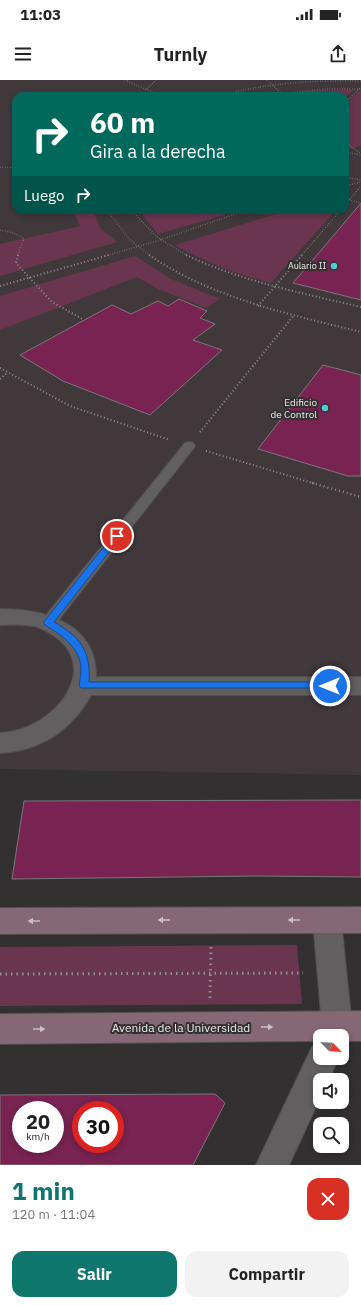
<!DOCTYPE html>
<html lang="es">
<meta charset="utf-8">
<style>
body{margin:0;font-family:"IBM Plex Sans",sans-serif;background:#f2f2f2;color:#222;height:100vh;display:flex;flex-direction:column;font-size:15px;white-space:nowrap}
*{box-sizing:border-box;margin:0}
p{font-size:13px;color:#767676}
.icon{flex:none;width:22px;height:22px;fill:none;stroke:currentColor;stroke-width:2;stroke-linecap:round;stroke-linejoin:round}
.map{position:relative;height:1085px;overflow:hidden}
.side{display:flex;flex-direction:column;background:#fff;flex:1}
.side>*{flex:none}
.hud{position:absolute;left:12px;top:12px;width:337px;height:122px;border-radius:12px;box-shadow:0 2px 6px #0003;background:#00695c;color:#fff;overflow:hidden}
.needle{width:26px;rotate:115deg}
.fabs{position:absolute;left:313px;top:949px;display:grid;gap:8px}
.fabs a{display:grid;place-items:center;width:36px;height:36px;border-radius:8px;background:#fff;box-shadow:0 2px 6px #0003;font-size:20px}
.speed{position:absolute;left:12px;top:1021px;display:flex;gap:8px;font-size:20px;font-weight:700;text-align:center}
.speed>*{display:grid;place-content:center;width:52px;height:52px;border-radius:50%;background:#fff;box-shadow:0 2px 6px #0003;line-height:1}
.speed small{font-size:10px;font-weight:400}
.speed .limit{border:6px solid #d22;background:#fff;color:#111}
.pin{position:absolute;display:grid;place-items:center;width:34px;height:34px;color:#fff;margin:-17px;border:2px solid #fff;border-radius:50%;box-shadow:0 1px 4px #0007}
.me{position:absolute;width:44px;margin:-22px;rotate:270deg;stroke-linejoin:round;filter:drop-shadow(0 0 3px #0008)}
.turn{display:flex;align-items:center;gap:14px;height:84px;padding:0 12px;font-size:18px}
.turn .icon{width:52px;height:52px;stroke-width:2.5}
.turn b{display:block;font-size:28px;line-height:34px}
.then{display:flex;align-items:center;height:38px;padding:0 12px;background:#0003;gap:8px;font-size:15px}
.round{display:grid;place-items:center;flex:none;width:42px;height:42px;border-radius:12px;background:#f2f2f2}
.summary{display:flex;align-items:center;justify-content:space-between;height:68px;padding:0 12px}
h1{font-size:24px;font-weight:800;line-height:30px;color:#0f766e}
.cta{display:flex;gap:8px;margin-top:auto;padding:8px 12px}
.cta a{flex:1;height:46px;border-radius:12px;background:#0f766e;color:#fff;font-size:16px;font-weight:800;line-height:46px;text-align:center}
.cta a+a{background:#f2f2f2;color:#222}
.status{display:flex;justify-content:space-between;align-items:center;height:28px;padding:0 20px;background:#fff;direction:ltr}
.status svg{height:11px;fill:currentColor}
header{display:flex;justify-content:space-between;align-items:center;height:52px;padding:0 12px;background:#fff;font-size:18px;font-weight:800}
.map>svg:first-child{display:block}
.built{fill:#41383c;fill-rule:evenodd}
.green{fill:#6a364f}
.building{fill:#782352;stroke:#7b7879;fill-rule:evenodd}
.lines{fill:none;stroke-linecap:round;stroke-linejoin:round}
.lane-casing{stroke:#524f50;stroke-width:2}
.street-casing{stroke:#524f50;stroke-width:2}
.secondary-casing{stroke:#524f50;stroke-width:2}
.path-far3{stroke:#908e8f;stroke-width:1.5;stroke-dasharray:0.5 2;stroke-linecap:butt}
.path-far2{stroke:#908e8f;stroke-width:2;stroke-dasharray:1 2.5;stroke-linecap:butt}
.path-far1{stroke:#908e8f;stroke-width:2.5;stroke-dasharray:1 3;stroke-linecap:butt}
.path{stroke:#908e8f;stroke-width:3;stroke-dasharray:1.5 4;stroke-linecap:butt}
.lane{fill:#625f60;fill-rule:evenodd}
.street{fill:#625f60;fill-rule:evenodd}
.secondary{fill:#856775;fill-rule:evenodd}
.oneway{fill:#cabec4}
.route{fill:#1a73e8;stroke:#114b97}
.poi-dot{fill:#51ccd3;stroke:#333031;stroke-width:1.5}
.labels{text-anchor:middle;stroke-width:4;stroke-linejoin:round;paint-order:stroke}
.far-poi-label{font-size:9px;fill:#efedee;stroke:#333031;text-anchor:end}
.poi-label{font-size:10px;fill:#efedee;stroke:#333031;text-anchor:end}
.near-street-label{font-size:12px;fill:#efedee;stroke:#333031}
</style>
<div class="status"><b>11:03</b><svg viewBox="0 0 49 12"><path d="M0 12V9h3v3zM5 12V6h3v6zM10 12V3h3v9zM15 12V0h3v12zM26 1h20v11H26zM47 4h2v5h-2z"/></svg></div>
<header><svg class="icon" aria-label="menu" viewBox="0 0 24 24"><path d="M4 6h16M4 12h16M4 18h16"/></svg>Turnly<svg class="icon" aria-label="share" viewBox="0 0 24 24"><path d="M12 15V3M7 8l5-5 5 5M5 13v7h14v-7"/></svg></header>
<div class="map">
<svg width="361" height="1085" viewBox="0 0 361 1085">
<rect width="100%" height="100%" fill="#333031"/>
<path class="built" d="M0,0H361V695L0,689ZM16,16H345V130H16Z"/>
<path class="green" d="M330,10H353L345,19V16H270L295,12Z
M359,11H361V66L348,69H345V26Z
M73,130H93L100,148L117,162L0,196V164L80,146Z
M139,130H230L224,135L158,154Z
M289,130H336L271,203C237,195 206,182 175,165Z
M135,176L171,199L220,219L206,228L156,208L137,197L0,250V216Z
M297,865L302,924L0,926V867Z"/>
<path class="building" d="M361,123V220L293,203L323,168Z
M179,219L207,231L200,238L215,244L193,260L222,270L150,335L63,301L20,275L112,225L131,234L158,221L168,226Z
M323,285L361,295V396H348L258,369Z
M361,720V797L258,796L12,799L24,721Z
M215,1014L225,1023L193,1085H0V1015ZM21,1030H55V1064H21ZM81,1030H115V1064H81Z"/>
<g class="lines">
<g class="lane-casing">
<path id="lane" d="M189,362L193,363L195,366L193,369L53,547L48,548L43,547L41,543L43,539L185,363Z"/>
</g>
<g class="street-casing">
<path id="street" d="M0,529C45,529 97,543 96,597H361V615H91C72,650 40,671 0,673V653C57,651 111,579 40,548C28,543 12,545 0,545Z
M327,827L337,831L341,840L352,947L342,967V956H320V961L318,956L322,946L313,840L317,831Z
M320,964V978H338L329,1000H320V1018L289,1085H256L312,967Z"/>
</g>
<g class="secondary-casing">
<path id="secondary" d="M361,827V853L0,854V828Z
M361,931V961H342V956H320V961L0,964V934Z"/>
</g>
<path class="path-far3" d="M125,0L161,16
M267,0L284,16
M147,9L156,0
M219,16C265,3 313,0 361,1
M255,16L328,9H361
M345,23L361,7
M345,62L361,74
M345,72L361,75
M0,87L16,88
M345,97L361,100
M345,106L361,102
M349,120L361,123
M345,125L361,106
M107,130L129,159L151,176
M131,130L157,157L188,176
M0,150L14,153L24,159L17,176
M105,176L160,160L232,135L252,130
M301,176L341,130"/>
<path class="path-far2" d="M18,175L16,183L52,222L84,240
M149,175C212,218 288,234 361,252
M186,175C241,201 301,213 361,227
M0,206L109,175
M258,226L302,175
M0,288L70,326L170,360
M0,299L8,292
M200,352L294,235
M206,371L316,404"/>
<path class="path-far1" d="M312,403L361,417"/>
<path class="path" d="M0,894L303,893
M210,918L211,867"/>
<use href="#lane" class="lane"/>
<use href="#street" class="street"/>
<use href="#secondary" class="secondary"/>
</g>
<defs><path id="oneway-solid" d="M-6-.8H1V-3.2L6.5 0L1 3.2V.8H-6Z"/></defs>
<g class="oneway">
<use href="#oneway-solid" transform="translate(164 840) rotate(180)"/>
<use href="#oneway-solid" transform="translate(294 840) rotate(180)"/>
<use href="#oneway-solid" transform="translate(34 841) rotate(180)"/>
<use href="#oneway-solid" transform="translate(267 947)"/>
<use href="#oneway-solid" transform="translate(39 949)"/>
</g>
<path class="route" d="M117,453L121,456L120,458L54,542C80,557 91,570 89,602H330L334,603L335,606L334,608H81L79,606C80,600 81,593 81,587C79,566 61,555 45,545L43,543L114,454Z"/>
<g class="poi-dot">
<circle cx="334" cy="186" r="4"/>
<circle cx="325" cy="328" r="4"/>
</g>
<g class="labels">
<g class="far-poi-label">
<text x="326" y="189">Aulario II</text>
</g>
<g class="poi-label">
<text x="317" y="326">Edificio<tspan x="317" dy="12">de Control</tspan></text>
</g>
<g class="near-street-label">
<text x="181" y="952">Avenida de la Universidad</text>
</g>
</g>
</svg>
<div class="fabs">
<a><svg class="needle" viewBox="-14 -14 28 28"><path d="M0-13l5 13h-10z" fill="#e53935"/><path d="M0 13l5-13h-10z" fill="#767676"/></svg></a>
<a><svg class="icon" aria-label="sound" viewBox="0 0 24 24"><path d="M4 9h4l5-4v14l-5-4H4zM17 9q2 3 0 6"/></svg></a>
<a><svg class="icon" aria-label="search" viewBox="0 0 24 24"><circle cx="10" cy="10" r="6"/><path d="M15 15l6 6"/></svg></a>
</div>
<div class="speed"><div>20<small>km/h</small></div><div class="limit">30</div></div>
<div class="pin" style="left:117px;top:456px;background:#d93025"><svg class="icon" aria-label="arrive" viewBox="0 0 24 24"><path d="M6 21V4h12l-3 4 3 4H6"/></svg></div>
<svg class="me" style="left:330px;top:606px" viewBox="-20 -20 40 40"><circle r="17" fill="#1a73e8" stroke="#fff" stroke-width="3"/><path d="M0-11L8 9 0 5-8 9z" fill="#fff"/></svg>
<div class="hud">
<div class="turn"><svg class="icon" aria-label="right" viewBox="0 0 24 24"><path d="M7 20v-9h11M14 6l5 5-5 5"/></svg><div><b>60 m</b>Gira a la derecha</div></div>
<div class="then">Luego<svg class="icon" aria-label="right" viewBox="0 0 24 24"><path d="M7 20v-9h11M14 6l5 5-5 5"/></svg></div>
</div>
</div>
<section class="side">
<div class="summary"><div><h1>1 min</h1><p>120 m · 11:04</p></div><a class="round" style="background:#d93025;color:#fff"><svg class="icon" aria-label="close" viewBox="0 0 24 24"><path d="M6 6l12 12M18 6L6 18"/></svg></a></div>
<div class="cta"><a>Salir</a><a>Compartir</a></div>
</section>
